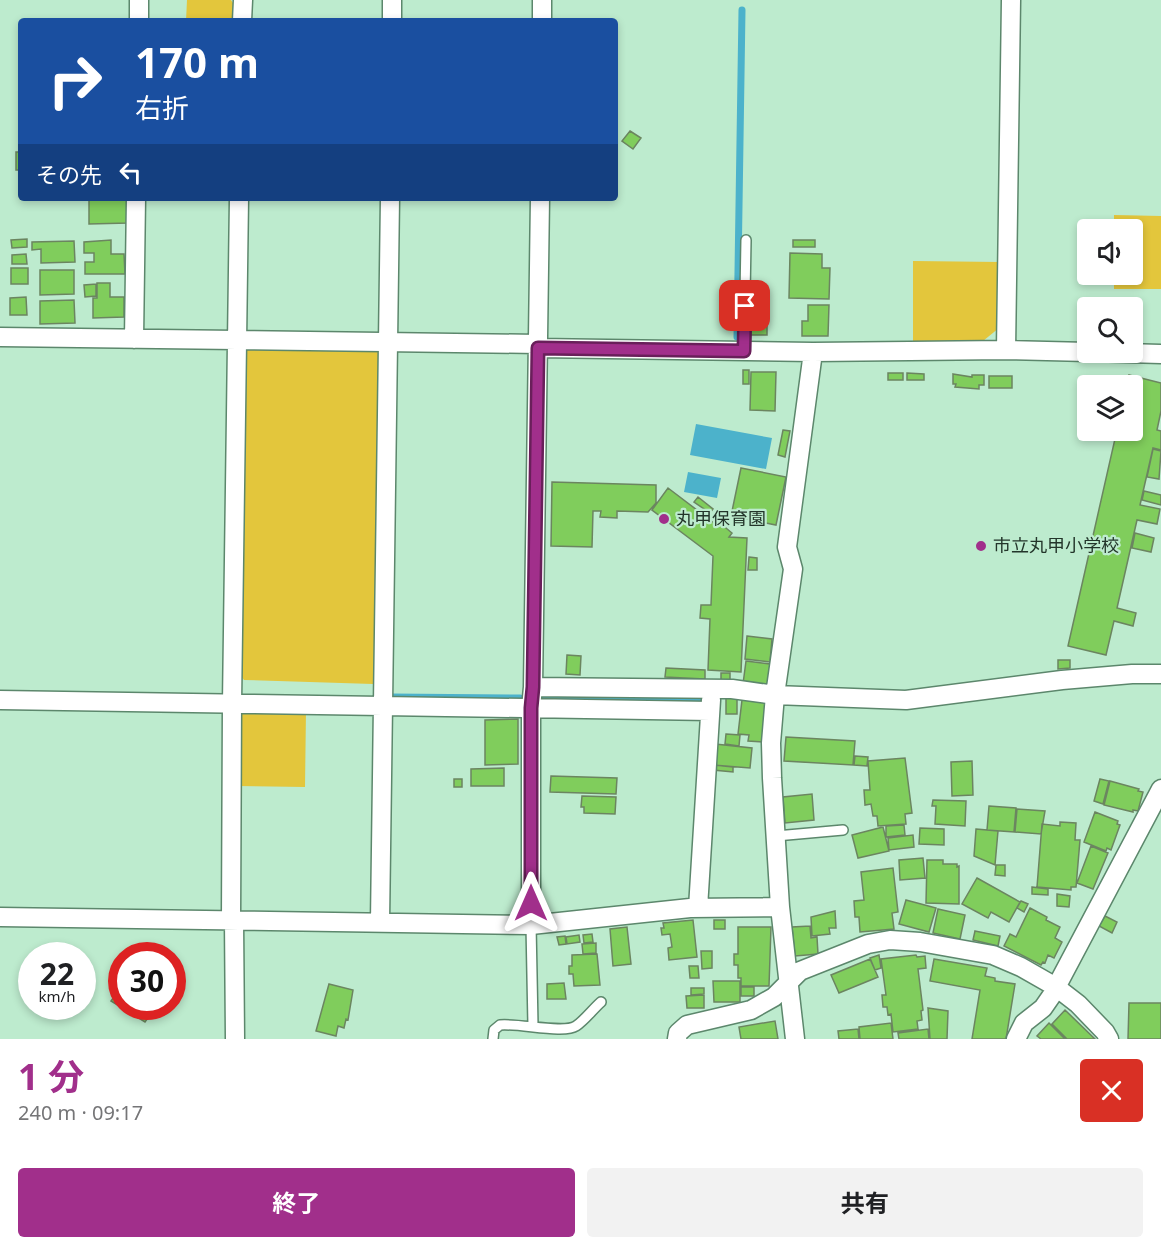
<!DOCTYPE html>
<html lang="ja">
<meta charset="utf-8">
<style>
body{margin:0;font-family:"Noto Sans","Noto Sans JP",sans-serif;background:#f2f2f2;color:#202124;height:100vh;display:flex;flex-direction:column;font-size:22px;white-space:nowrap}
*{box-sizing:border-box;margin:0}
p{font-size:20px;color:#757577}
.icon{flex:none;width:33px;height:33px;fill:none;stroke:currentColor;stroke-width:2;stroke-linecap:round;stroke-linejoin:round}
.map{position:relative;height:1039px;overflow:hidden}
.side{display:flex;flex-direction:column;background:#fff;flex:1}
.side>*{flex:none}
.hud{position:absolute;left:18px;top:18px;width:600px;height:183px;border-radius:6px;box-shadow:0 3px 9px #0003;background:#1a4fa0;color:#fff;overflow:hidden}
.buttons{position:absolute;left:1077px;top:219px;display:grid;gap:12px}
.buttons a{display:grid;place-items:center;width:66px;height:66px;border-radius:6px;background:#fff;box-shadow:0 3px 9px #0003;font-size:30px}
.speed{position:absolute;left:18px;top:942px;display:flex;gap:12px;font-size:30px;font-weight:700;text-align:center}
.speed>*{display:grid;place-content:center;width:78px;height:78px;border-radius:50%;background:#fff;box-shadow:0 3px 9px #0003;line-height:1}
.speed small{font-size:15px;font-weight:400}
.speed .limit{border:9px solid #d22;background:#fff;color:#111}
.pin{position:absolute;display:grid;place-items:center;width:51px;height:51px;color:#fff;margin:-26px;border-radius:12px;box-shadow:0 3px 9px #0006}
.me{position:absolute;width:66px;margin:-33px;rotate:0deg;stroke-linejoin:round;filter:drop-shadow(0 0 4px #0008)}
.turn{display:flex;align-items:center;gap:21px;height:126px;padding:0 18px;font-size:27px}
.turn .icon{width:78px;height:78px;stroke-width:2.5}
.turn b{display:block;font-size:42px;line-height:51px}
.then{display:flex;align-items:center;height:57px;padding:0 18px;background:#0003;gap:12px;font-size:22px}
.round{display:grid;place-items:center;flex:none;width:63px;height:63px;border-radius:6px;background:#f2f2f2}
.head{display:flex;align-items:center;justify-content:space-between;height:102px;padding:0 18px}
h1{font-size:36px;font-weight:700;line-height:45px;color:#a12f8b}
.cta{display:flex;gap:12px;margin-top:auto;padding:12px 18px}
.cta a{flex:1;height:69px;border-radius:6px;background:#a12f8b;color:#fff;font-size:24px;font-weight:700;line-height:69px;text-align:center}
.cta a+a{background:#f2f2f2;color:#202124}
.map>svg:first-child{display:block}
.green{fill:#e3c63c}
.water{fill:#4cb2cb}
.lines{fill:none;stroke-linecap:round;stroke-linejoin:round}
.stream{stroke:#4cb2cb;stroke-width:7}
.building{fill:#80cd5c;stroke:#6b8560;stroke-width:1.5}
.service-casing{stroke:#5c876c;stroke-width:12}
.minor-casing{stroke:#5c876c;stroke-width:21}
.service{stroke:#fff;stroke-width:9}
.minor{stroke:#fff;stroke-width:18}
.route-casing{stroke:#691f5a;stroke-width:15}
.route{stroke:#a12f8b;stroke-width:10}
.poi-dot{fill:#a12f8b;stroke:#bdebce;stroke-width:2}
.labels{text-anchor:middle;stroke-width:4.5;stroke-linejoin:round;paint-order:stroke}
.poi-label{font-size:18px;fill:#23352a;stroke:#bdebce;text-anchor:start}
</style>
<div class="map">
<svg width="1161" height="1039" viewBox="0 0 1161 1039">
<rect width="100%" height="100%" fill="#bdebce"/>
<path class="green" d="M187,0H231L235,6V21H186Z
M1114,215L1161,216V289H1114V275L1132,274V230L1114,229Z
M913,261L1000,262L999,328L983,341H913Z
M248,348L379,350L378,678L373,684L244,680L241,676L244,352Z
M306,710L305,787L236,786L238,711Z"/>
<path class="water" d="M696,424L772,438L766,469L690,455Z
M688,472L721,478L717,498L684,492Z"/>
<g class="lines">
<path class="stream" d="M737,337L742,10
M390,697L520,698
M544,698L699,700"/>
</g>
<path class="building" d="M630,131L641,138L633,149L622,141Z
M16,152H21V170H16Z
M89,198H128V223L89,224Z
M27,239V247L12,248L11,240Z
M111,240V254H124L125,274H85V262H94V253H84V242Z
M793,240H815V247H793Z
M74,241L75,262L41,263V249L32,250V242Z
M790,253L822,254V268H830L829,299L789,298Z
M26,254L27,264H12V255Z
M11,268H28V284H11Z
M40,270H74V294L40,295Z
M97,283H110V297H124V317L93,318V298H97Z
M96,284V296L85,297L84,285Z
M26,297L27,315H10V298Z
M74,300L75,323L40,324V301Z
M808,305H829L828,336H802V321H808Z
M748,310L767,311V335H748Z
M743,370H749V384H743Z
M751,372H776L775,411L750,410Z
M888,373H903V380H888Z
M907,373L924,374V380H907Z
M953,374L972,377V375H984V385H979V389L955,387L956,384H953Z
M1129,375L1161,383V411L1157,430L1161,431V450L1153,448L1140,505L1160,509L1157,524L1137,520L1117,608L1136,613L1133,626L1114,621L1106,655L1068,646L1117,430H1132V386H1127Z
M989,376H1012V388H989Z
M783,430L790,431L785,457L778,455Z
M1153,449L1161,451L1159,479L1147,477Z
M741,468L786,477L776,525L731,516Z
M552,482L656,485V503L648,512L617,511V518L600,517L601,511H593L592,547L551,546Z
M668,488L718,526L720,523L732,533L729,537L747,538L741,672L708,670L710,619L700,618L701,605H711L713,556L652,510Z
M1144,491L1161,495V505L1142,500Z
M698,497L713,509L710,513L694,502Z
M1135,533L1154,538L1151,552L1132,548Z
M749,557L757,558V570H748Z
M747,636L772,639L770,662L745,659Z
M567,655L581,656L580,675L566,674Z
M1058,660H1070V668L1058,669Z
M746,661L770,664L768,687L743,684Z
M666,668L705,670V679L665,677Z
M721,673H730V681L721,680Z
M726,698H737V714H726Z
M742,700L767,702L763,742L748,741L749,735L738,734Z
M518,719V764L485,765V720Z
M726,734L740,735L739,746L725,744Z
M786,737L855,741L853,765L784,761Z
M715,744L752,748L750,768L713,765Z
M855,756L868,757L867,766L854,765Z
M905,758L912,813L905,814L906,824L878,826L877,816H873L871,804L865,805L864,790H870L868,761Z
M972,761L973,795L952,796L951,762Z
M714,765L733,767V772L713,770Z
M504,768V786H471V769Z
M551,776L617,778L616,794L550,792Z
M454,779H462V787H454Z
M1100,779L1109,781L1103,804L1094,801Z
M1110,781L1139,789L1138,791L1143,792L1138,811L1133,810V812L1104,805Z
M812,794L814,820L785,823L783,797Z
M582,796L616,797L615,814L584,813V807H581Z
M933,800L966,801L965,826L935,824L936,806H932Z
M989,806L1016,808L1014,832L987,830Z
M1017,809L1045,811L1041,834L1015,832Z
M1095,812L1118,821L1117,824L1120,825L1111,850L1107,848L1106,851L1084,842Z
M1060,822L1076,823L1075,840H1080L1076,887H1071V890L1037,887L1042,824L1060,826Z
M904,825L905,835L886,837V826Z
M883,827L889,851L858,858L852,835Z
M920,828L944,829V845L919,844Z
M976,829L998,831L995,865L974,856Z
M913,835L914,847L889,850L888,838Z
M1091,846L1108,853L1093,889L1077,883Z
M923,858L925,878L900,880L899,860Z
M927,860H943V864H957V867L959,866V904L926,903Z
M996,865H1005V876L995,875Z
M893,868L898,912L892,913L894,929L860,932L859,917H855L854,901L864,900L861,872Z
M977,878L1020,902L1009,922L991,912L988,918L962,904Z
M1032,887L1048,889V895L1032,894Z
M1057,894L1070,896L1069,907L1057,906Z
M906,900L936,908L929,932L899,924Z
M1021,901L1028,904L1024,912L1017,908Z
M1030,908L1047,917L1046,920L1060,927L1055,938L1062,942L1054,958L1048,955L1045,963L1043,962L1041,965L1004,946L1010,934L1016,937Z
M938,909L965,915L960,939L933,933Z
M835,911L836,928H829L830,934L812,936L811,917Z
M1105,916L1117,922L1112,933L1099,926Z
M693,920L697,957L669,960L668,948L672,947L670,934L662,935L661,928H664L663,923Z
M714,920H725V929H714Z
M810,926L811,938L817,937L818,954L795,956L792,927Z
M627,927L631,964L613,966L610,929Z
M738,927H771L769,986H741V978H738V965H734V954H738Z
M975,931L1000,936L998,946L973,940Z
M592,934L593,942L584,943L583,935Z
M579,935L580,942L567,944L566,937Z
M565,936L566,944L559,945L557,937Z
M596,943V953L583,954L582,944Z
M701,951H712V968L702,969Z
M597,954L600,985L574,986L573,974H569V966H572V955Z
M879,955L881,968L875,970L870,958Z
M916,955L917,957L925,956L926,968L918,969L923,1010L921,1011L922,1020L917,1021L918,1029L893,1032L891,1014L888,1015L887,1007H883L882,995H886L881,959Z
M870,959L878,977L839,993L831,975Z
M934,959L987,968L985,976L995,978V981L1015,984L1006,1039H972L980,990L930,981Z
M689,966H698L699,978H690Z
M713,981H740V1002H714Z
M564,983L566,999H547V984Z
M329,984L353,990L348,1020L346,1019L344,1028L338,1026L336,1036L316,1031Z
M741,987H754V996H741Z
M691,988H704V994L691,995Z
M116,994L122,997V1006H136L150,1015L145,1022L111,1001Z
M704,995V1008H687L686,996Z
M1129,1003H1161V1039H1128Z
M145,1006H155L150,1015L143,1011Z
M928,1008L948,1011L947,1039H930Z
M1065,1010L1095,1039H1067L1052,1024Z
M775,1021L778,1039H741L739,1027Z
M891,1023L893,1039H860L859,1027Z
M1049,1023L1065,1039H1041L1037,1036Z
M858,1029L859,1039H839L838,1031Z
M928,1029L929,1039H899L898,1033Z"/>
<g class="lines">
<g class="service-casing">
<path id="service" d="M744,351L746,240
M776,836L843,830
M531,925L533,1026
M493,1039L494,1030L500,1025C519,1023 564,1034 576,1026C585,1020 593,1009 601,1002"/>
</g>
<g class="minor-casing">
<path id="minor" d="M139,21V0
M242,21L243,0
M392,21V0
M542,21V0
M0,337L538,344
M134,339L136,198
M538,348L813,352L1006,350L1088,352
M1006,350L1011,0
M1091,352L1161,354
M533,687L732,689L775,695L906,700L1062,680L1132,674H1161
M0,700L710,711
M698,908L711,700
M0,917L531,925L690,908L780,907
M231,920L232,704L239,198
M234,920L235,1039
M380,922L390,198
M531,925V708L533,687L540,198
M677,1039L678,1033L687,1025L751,1010L774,997L800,971L868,944L890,940L920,942L993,955L1021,967L1056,987L1078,1004L1105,1032L1109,1039
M795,1039L780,907L772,778L771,743L775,695L793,569L787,547L813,352
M1016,1039L1024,1023L1043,1008L1052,995L1161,789"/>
</g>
<use href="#service" class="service"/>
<use href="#minor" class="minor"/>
</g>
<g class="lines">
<g class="route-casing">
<path id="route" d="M531,903V708L533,687L538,348L744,351L745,306"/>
</g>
<use href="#route" class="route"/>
</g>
<g class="poi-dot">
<circle cx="664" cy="519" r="6"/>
<circle cx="981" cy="546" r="6"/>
</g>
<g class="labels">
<g class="poi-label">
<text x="676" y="525">丸甲保育園</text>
<text x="993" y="552">市立丸甲小学校</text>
</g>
</g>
</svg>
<div class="buttons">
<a><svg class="icon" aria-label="sound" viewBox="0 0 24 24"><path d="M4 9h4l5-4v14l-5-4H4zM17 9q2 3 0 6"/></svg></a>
<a><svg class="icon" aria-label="search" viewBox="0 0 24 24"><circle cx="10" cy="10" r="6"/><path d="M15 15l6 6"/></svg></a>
<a><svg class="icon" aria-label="layers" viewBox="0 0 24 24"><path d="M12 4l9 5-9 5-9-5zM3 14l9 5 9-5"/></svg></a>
</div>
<div class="speed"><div>22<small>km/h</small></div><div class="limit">30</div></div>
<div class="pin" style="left:745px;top:306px;background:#d93025"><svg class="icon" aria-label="arrive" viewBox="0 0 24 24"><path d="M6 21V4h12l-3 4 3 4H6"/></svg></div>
<svg class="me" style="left:531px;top:903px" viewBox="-20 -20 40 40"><path d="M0-17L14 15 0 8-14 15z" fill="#a12f8b" stroke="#fff" stroke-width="4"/></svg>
<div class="hud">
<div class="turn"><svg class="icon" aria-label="right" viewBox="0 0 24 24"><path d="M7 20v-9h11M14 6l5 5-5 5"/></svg><div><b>170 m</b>右折</div></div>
<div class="then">その先<svg class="icon" aria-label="left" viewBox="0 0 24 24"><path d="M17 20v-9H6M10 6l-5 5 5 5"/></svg></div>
</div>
</div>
<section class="side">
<div class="head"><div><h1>1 分</h1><p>240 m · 09:17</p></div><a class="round" style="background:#d93025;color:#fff"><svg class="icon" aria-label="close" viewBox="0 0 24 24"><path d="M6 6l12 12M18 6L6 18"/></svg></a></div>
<div class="cta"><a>終了</a><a>共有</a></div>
</section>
